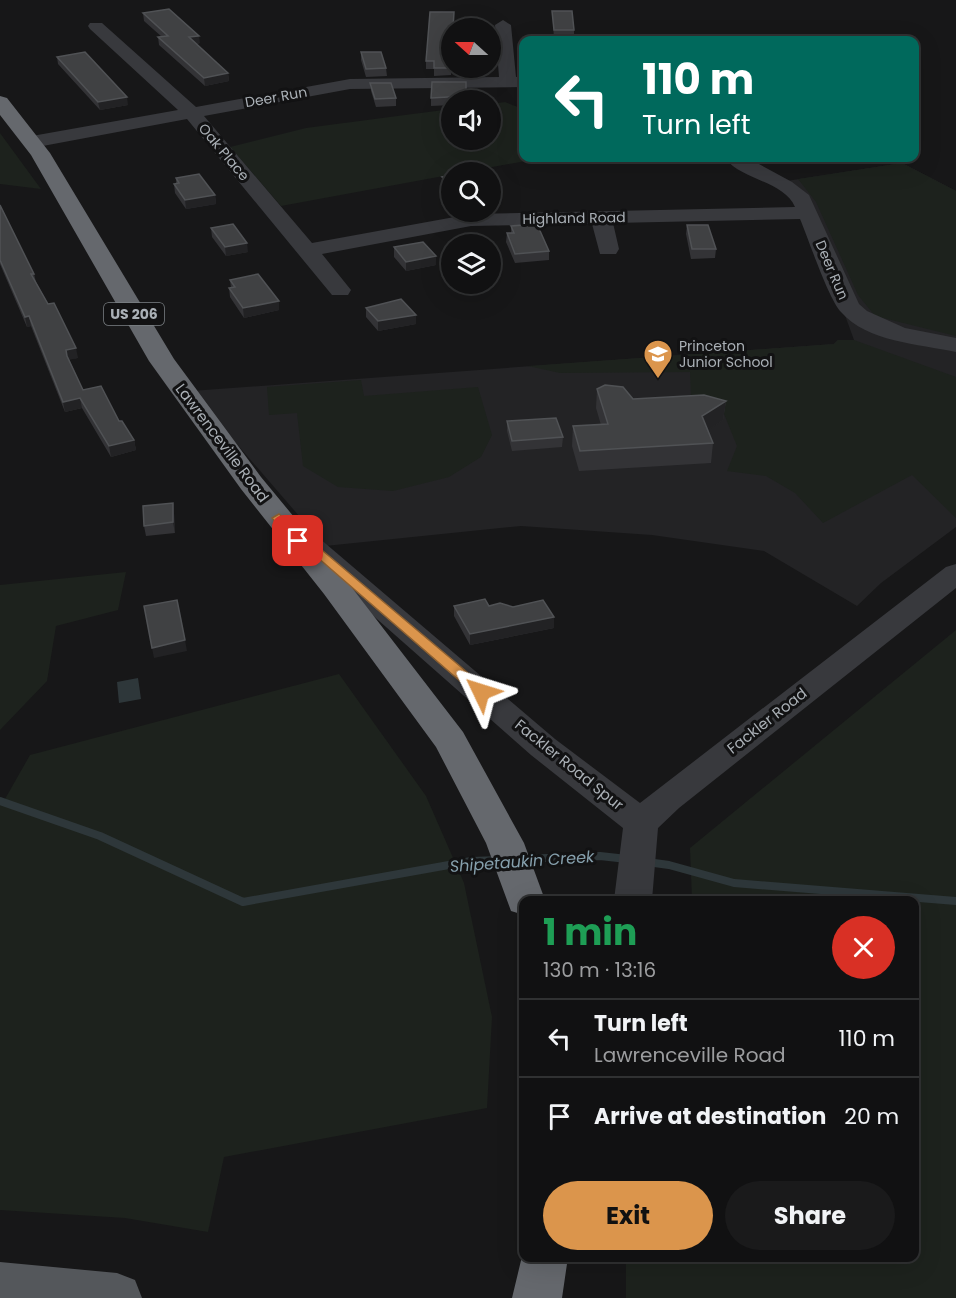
<!DOCTYPE html>
<meta charset="utf-8">
<style>
body{margin:0;font-family:Poppins,sans-serif;background:#1a1a1b;color:#f1f3f6;height:100vh;display:flex;flex-direction:column;font-size:22px;white-space:nowrap}
*{box-sizing:border-box;margin:0}
p{font-size:20px;color:#9c9d9f}
.icon{flex:none;width:33px;height:33px;fill:none;stroke:currentColor;stroke-width:2;stroke-linecap:round;stroke-linejoin:round}
.map{position:relative;flex:1;overflow:hidden}
.details{position:absolute;left:519px;top:896px;width:400px;height:366px;display:flex;flex-direction:column;background:#111112;border-radius:12px;box-shadow:0 6px 24px #0002,0 0 0 2px #303132}
.details>*{flex:none}
.top-card{position:absolute;left:519px;top:36px;width:400px;height:126px;border-radius:12px;box-shadow:0 6px 24px #0002,0 0 0 2px #303132;background:#00695c;color:#fff;overflow:hidden}
.needle{width:39px;rotate:291deg}
.buttons{position:absolute;left:441px;top:18px;display:grid;gap:12px}
.buttons a{display:grid;place-items:center;width:60px;height:60px;border-radius:50%;background:#111112;box-shadow:0 6px 24px #0002,0 0 0 2px #303132;font-size:30px}
.pin{position:absolute;display:grid;place-items:center;width:51px;height:51px;color:#fff;margin:-26px;border-radius:12px;box-shadow:0 3px 9px #0006}
.me{position:absolute;width:66px;margin:-33px;rotate:311deg;stroke-linejoin:round;filter:drop-shadow(0 0 4px #0008)}
.turn{display:flex;align-items:center;gap:21px;height:126px;padding:0 24px;font-size:27px}
.turn .icon{width:78px;height:78px;stroke-width:2.5}
.turn b{display:block;font-size:42px;line-height:51px}
.round{display:grid;place-items:center;flex:none;width:63px;height:63px;border-radius:32px;background:#1a1a1b}
.head{display:flex;align-items:center;justify-content:space-between;height:102px;padding:0 24px}
h1{font-size:36px;font-weight:700;line-height:45px;color:#1e9e55}
.button{display:flex;gap:12px;margin-top:auto;padding:12px 24px}
.button a{flex:1;height:69px;border-radius:36px;background:#db954c;color:#111;font-size:24px;font-weight:700;line-height:69px;text-align:center}
.button a+a{background:#1a1a1b;color:#f1f3f6}
ul{padding:0;list-style:none}
li{display:flex;align-items:center;gap:18px;height:78px;padding:0 24px;border-top:2px solid #303132}
li div{flex:1}
li b{display:block;font-size:22px}
li em{font-style:normal}
.map>svg:first-child{display:block}
.built{fill:#232325}
.green{fill:#1d221d}
.water{fill:#2e373a}
.lines{fill:none;stroke-linecap:round;stroke-linejoin:round}
.stream{stroke:#2e373a;stroke-width:8}
.minor{fill:#38393d;fill-rule:evenodd}
.major{fill:#54575b;fill-rule:evenodd}
.highway{fill:#65686d;fill-rule:evenodd}
.wall{fill:#333336}
.shaded-wall{fill:#222224}
.building{fill:#404143;stroke:#505255;stroke-width:1.5}
.route{fill:#db954c;stroke:#8e6131;stroke-width:1.5}
.labels{text-anchor:middle;stroke-width:6;stroke-linejoin:round;paint-order:stroke}
.far-street-label{font-size:14px;fill:#aab0b6;stroke:#121213}
.shield{fill:#121213;stroke:#7c8185;stroke-width:1.5}
.shield-label{font-size:14px;font-weight:bold;fill:#aab0b6}
.far-poi-label{font-size:14px;fill:#aab0b6;stroke:#121213;text-anchor:start}
.street-label{font-size:15px;fill:#aab0b6;stroke:#121213}
.water-label{font-size:16px;font-style:italic;fill:#86a0ad;stroke:#121213}
</style>
<div class="map">
<svg width="956" height="1298" viewBox="0 0 956 1298">
<rect width="100%" height="100%" fill="#171718"/>
<path class="built" d="M902,163L956,191V527L881,583L857,606L764,551L652,535L521,526L325,546L191,391L834,344L838,340H854L808,213L780,182Z"/>
<path class="green" d="M505,102L523,109L524,158H712L531,160L281,206L230,147L306,128L451,109L452,140H490L491,104Z
M0,133L41,189L0,184Z
M902,163L956,191V336L875,316L858,295L816,202L798,179Z
M838,340H854L956,377V518L912,475L823,523L795,493L766,476L727,471L737,446L720,404L691,397L690,372L560,373L528,366L834,344Z
M361,380L364,396L478,387L492,435L481,457L449,477L393,491L338,487L303,466L297,413L269,415L267,387Z
M126,572L118,610L56,626L47,681L0,730V585Z
M956,630V1298H626V1257H915V900H692L690,848Z
M339,674L426,796L464,883L492,1017L487,1108L224,1157L208,1232L125,1218L0,1210V798L5,799L30,755Z"/>
<path class="water" d="M138,678L141,699L119,703L117,682Z"/>
<g class="lines">
<path class="stream" d="M0,801L100,836L243,902L471,861L501,860
M521,859L600,856L627,859
M647,862L669,865L734,883L956,901"/>
<path class="minor" d="M503,20L511,25L516,77H524V87L350,89L204,116L312,243L471,214L795,207C784,181 741,180 725,158H748L792,182L809,195L859,304L867,311L905,328L956,338V352C919,344 867,342 841,312C828,298 809,240 800,219L613,223L619,249L616,254H600L592,224L471,226L322,254L351,290L348,295H332L187,119L32,148L23,142L32,136L178,110L90,29L88,26L90,23H102L196,107L350,79L499,77L495,25Z
M302,529L312,532L555,739L640,803L946,567L956,564V588L679,808L658,828L652,900H614L623,828L531,755L292,544L288,538L292,532Z"/>
<path class="major" d="M0,1262L117,1273L135,1280L142,1298H0Z"/>
<path class="highway" d="M0,96L7,98L50,153L174,359L261,477L346,580L463,732L524,843L545,900H524V915L511,911L486,843L436,747L324,594L241,489L149,361L31,155L0,115Z
M524,1248V1257H568L562,1298H512Z"/>
</g>
<path class="wall" d="M552,11L574,30V38H554Z
M143,13L200,43L196,44L228,73L229,81L205,86L159,45L158,37H162L144,21Z
M452,28L451,75L434,76V69H426V61Z
M361,52L386,68L387,76L366,77L361,60Z
M57,57L128,105L100,110L58,64Z
M466,82V100H452V105L431,106V98Z
M370,83L396,98V106L376,107L371,91Z
M452,175V194L442,185V177Z
M176,178L215,195L216,204L186,209L175,193L174,184H176Z
M0,205L34,274L36,282L78,358L69,359L83,390L119,421L134,440L136,450L111,457L82,408L65,412L31,326L27,327L0,264Z
M687,225L716,249L715,258L691,259L686,234Z
M511,226L549,251V260L515,263L506,242L507,233H511Z
M211,228L248,252L226,256L212,237Z
M394,247L436,256V265L406,271L394,257Z
M230,280L279,310L244,318L230,297L229,288H231Z
M366,308L416,315V324L378,331L366,317Z
M597,389L633,399L726,401L723,420L708,430L713,443L711,463L579,471L572,446L573,426L601,425L596,408Z
M507,421L563,437L562,447L512,451L507,431Z
M174,513L175,533L146,536L144,526Z
M454,606H489L554,617V628L470,645L454,616Z"/>
<path class="shaded-wall" d="M199,36L200,43L189,45V37Z
M228,73L229,81L205,86L204,78Z
M127,97L128,105L100,110L98,102Z
M215,195L216,204L186,209L185,200Z
M247,243L248,252L226,256L225,247Z
M436,256V265L406,271V262Z
M279,301V310L244,318L243,308Z
M416,315V324L378,331V321Z
M29,316L31,326L27,327L25,317Z
M76,348L78,358L68,360L66,350Z
M80,398L82,408L65,412L63,402Z
M726,401L723,420L700,436L702,416Z
M134,440L136,450L111,457L109,446Z
M173,503L174,513L175,533L173,522Z
M554,617V628L470,645V634Z
M185,640L187,651L154,658L152,648Z"/>
<path class="building" d="M169,9L199,36L189,37L228,73L204,78L158,37L168,36L143,13Z
M552,11H572L574,30H554Z
M430,12H454L453,28H452L451,68H434V61H426Z
M85,52L127,97L98,102L57,57Z
M361,52H381L386,68L366,69Z
M432,82H466V96L431,98Z
M370,83H391L396,98L375,99Z
M199,174L215,195L185,200L174,184L179,183L176,178Z
M452,175V185L442,177Z
M0,205L34,274H31L48,304L54,303L76,348L66,350L67,356L83,390L101,386L119,421H122L134,440L109,446L80,398L63,402L29,316L25,317L0,260Z
M233,224L247,243L225,247L211,228Z
M537,224L549,251L515,254L507,233H514L511,226Z
M687,225H708L716,249H692Z
M423,242L436,256L406,262L394,247Z
M258,274L279,301L243,308L229,288L235,287L230,280Z
M401,299L416,315L378,321L366,308Z
M605,385L623,387L633,399L704,395L726,401L702,416L713,443L580,451L573,426L608,424L597,389Z
M556,418L563,437L512,441L507,421Z
M173,503V522L144,526L143,506Z
M485,599L489,606L500,603L513,607L543,600L554,617L470,634L454,606Z
M177,600L185,640L152,648L144,606Z"/>
<path class="route" d="M279,514L486,688V695H476L302,544H293L272,518Z"/>
<defs>
<g id="school-pin" transform="scale(1.5)"><path d="M0 17L-7.5 6A9.5 9.5 0 1 1 7.5 6Z" fill="#db954c" stroke="#121213"/><path d="M0-5L7-2L0 1L-7-2ZM-4 1L0 2.5L4 1V4Q0 6-4 4Z" fill="#fff"/></g>
</defs>
<g fill-rule="evenodd">
<use href="#school-pin" x="658" y="354"/>
</g>
<g class="labels">
<g class="far-street-label">
<text transform="translate(276 97) rotate(-10)" y="5">Deer Run</text>
<text transform="translate(224 152) rotate(50)" y="5">Oak Place</text>
<text transform="translate(574 218) rotate(-1)" y="5">Highland Road</text>
<text transform="translate(832 270) rotate(67)" y="5">Deer Run</text>
</g>
<rect class="shield" x="104" y="303" width="60" height="22" rx="4.5"/>
<g class="shield-label">
<text x="134" y="319">US 206</text>
</g>
<g class="far-poi-label">
<text x="679" y="351">Princeton<tspan x="679" dy="16">Junior School</tspan></text>
</g>
<g class="street-label">
<text transform="translate(222 443) rotate(53)" y="5">Lawrenceville Road</text>
<text transform="translate(767 721) rotate(-38)" y="5">Fackler Road</text>
<text transform="translate(569 765) rotate(39)" y="5">Fackler Road Spur</text>
</g>
<g class="water-label">
<text transform="translate(522 861) rotate(-4)" y="6">Shipetaukin Creek</text>
</g>
</g>
</svg>
<div class="buttons">
<a><svg class="needle" viewBox="-14 -14 28 28"><path d="M0-13l5 13h-10z" fill="#e53935"/><path d="M0 13l5-13h-10z" fill="#9c9d9f"/></svg></a>
<a><svg class="icon" aria-label="sound" viewBox="0 0 24 24"><path d="M4 9h4l5-4v14l-5-4H4zM17 9q2 3 0 6"/></svg></a>
<a><svg class="icon" aria-label="search" viewBox="0 0 24 24"><circle cx="10" cy="10" r="6"/><path d="M15 15l6 6"/></svg></a>
<a><svg class="icon" aria-label="layers" viewBox="0 0 24 24"><path d="M12 4l9 5-9 5-9-5zM3 14l9 5 9-5"/></svg></a>
</div>
<div class="pin" style="left:298px;top:541px;background:#d93025"><svg class="icon" aria-label="arrive" viewBox="0 0 24 24"><path d="M6 21V4h12l-3 4 3 4H6"/></svg></div>
<svg class="me" style="left:481px;top:692px" viewBox="-20 -20 40 40"><path d="M0-17L14 15 0 8-14 15z" fill="#db954c" stroke="#fff" stroke-width="4"/></svg>
<div class="top-card">
<div class="turn"><svg class="icon" aria-label="left" viewBox="0 0 24 24"><path d="M17 20v-9H6M10 6l-5 5 5 5"/></svg><div><b>110 m</b>Turn left</div></div>
</div>
<section class="details">
<div class="head"><div><h1>1 min</h1><p>130 m · 13:16</p></div><a class="round" style="background:#d93025;color:#fff"><svg class="icon" aria-label="close" viewBox="0 0 24 24"><path d="M6 6l12 12M18 6L6 18"/></svg></a></div>
<ul>
<li><svg class="icon" aria-label="left" viewBox="0 0 24 24"><path d="M17 20v-9H6M10 6l-5 5 5 5"/></svg><div><b>Turn left</b><p>Lawrenceville Road</p></div><em>110 m</em></li>
<li><svg class="icon" aria-label="arrive" viewBox="0 0 24 24"><path d="M6 21V4h12l-3 4 3 4H6"/></svg><div><b>Arrive at destination</b></div><em>20 m</em></li>
</ul>
<div class="button"><a>Exit</a><a>Share</a></div>
</section>
</div>
